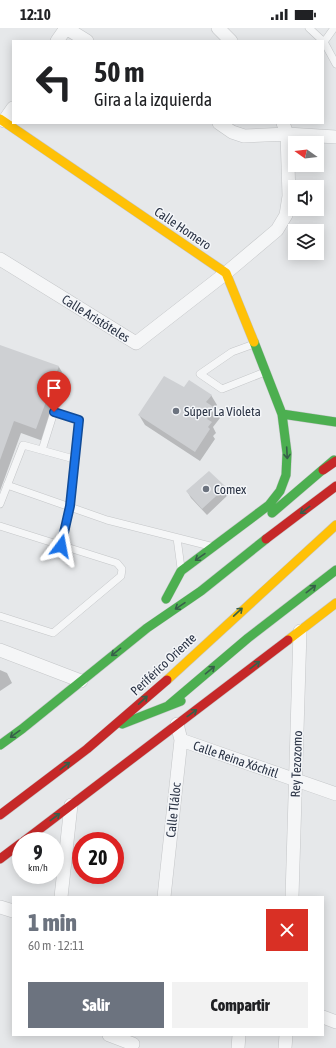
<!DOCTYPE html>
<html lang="es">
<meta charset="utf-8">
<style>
body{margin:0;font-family:"Asap Condensed",sans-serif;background:#f2f2f2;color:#202124;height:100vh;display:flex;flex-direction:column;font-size:15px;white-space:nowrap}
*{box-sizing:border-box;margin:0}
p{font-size:13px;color:#757577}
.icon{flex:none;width:22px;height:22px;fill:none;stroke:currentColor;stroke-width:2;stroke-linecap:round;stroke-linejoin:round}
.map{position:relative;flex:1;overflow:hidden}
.panel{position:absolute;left:12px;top:868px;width:312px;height:140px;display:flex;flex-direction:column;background:#fff;border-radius:0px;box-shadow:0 2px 10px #0003}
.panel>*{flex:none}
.guide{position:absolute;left:12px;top:12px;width:312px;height:84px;border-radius:0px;box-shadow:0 2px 10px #0003;background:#fff;color:#202124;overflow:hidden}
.needle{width:26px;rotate:284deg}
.fabs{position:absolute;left:288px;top:108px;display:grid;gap:8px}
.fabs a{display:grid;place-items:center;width:36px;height:36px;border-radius:0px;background:#fff;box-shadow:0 2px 10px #0003;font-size:20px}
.speed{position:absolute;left:12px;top:804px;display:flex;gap:8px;font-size:20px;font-weight:700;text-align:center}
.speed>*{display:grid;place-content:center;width:52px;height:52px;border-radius:50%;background:#fff;box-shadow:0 2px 10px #0003;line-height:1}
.speed small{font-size:10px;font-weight:400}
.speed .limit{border:6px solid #d22;background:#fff;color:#111}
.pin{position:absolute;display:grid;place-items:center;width:34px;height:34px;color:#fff;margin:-41px -17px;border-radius:50% 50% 50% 0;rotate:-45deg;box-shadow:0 0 4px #0007}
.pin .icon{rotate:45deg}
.me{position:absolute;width:44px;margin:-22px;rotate:13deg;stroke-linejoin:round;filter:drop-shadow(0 0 3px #0008)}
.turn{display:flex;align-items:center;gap:14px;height:84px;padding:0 16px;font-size:18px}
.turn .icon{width:52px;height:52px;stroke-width:2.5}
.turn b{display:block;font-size:28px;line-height:34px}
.round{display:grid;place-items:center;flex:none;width:42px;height:42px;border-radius:0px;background:#f2f2f2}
.head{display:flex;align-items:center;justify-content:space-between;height:68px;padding:0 16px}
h1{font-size:24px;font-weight:800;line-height:30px;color:#6c737f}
.button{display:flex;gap:8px;margin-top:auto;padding:8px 16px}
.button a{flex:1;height:46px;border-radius:0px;background:#6c737f;color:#fff;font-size:16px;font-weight:800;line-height:46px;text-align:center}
.button a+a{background:#f2f2f2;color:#202124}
.status{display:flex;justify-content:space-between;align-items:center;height:28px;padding:0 20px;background:#fff;direction:ltr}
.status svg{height:11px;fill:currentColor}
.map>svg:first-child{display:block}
.shadow{fill:#0003}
.building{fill:#ced0d3}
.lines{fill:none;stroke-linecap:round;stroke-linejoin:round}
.lane-casing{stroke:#c4c6c8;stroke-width:8}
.street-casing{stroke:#c4c6c8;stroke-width:14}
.fast-casing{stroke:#c4c6c8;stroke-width:10}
.slow-casing{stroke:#c4c6c8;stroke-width:10}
.jam-casing{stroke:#c4c6c8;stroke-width:10}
.lane{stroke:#f5f6f7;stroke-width:7}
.street{stroke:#f5f6f7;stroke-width:13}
.fast{stroke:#4caf50;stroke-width:9}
.slow{stroke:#ffc107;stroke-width:9}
.jam{stroke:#c62828;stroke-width:9}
.oneway{stroke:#375f49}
.route-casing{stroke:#114b97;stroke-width:10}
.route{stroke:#1a73e8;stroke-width:7}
.poi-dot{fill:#6c737f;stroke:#f4f6f9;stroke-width:1.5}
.labels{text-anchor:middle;stroke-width:3;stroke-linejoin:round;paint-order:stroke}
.street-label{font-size:13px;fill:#2b3445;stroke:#f4f6f9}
.poi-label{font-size:13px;fill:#2b3445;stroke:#f4f6f9;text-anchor:start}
</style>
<div class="status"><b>12:10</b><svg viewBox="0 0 49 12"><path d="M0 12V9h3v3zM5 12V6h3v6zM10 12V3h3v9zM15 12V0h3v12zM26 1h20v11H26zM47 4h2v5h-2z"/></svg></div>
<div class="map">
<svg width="336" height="1020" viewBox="0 0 336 1020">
<rect width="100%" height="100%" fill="#e6e8ea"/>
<path class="shadow" d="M0,318L59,339L66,351L43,413L21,405L0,463Z
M184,361L211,367L217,377L214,380L220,390L213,399L216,405L213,408L215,411L200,433L145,397L139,387Z
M225,460L229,466L207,487L191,470L187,463Z
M0,642L7,645L12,655L0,663Z"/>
<path class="building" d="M0,317L59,338L36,401L14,393L0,432Z
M164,348L184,359L189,352L212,367L206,374L215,380L207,391L212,394L208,399L210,401L195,424L138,387Z
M209,443L226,459L202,481L186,463Z"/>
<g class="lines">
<g class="lane-casing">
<path id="lane" d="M309,0L324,14L336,36
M324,14L334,0
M254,316L232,324L200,346L222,361L265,344
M42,422L54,384L79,392L74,431
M7,457L107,492L210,518
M0,476L23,417L74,431L70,478L61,518
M0,498L117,535L122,541L121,548L53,605L0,588
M177,510L181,540"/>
</g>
<g class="street-casing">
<path id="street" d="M66,0L87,13
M218,0L231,13
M57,13L66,0
M4,93L13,80
M219,95L232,104L244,108L287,106L336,109
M0,231L136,315L226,245L277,202L286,187L289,168L287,106L283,95
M0,622L81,653
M181,712L336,766
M61,869L71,777
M164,869L181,712L177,696
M292,869L300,603
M0,879L13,883
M323,989L336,994
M109,1007L133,1016
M238,1020L239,1007
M285,1020L286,1007"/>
</g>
<g class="fast-casing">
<path id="fast" d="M282,386L336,394
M272,485L334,432
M166,571L181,543L269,477L280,463L286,447L287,425L282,386L254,314
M169,677L248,610L336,542
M122,696L181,673
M0,717L22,701L147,600L201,563L266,511"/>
</g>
<g class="slow-casing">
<path id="slow" d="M0,91L226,245L254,314
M288,612L336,575
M167,652L336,497"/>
</g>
<g class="jam-casing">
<path id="jam" d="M323,442L336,433
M266,511L336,458
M0,787L87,721L167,652
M24,813L288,612
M0,831L21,815"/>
</g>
<use href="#lane" class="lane"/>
<use href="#street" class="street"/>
<use href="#fast" class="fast"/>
<use href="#slow" class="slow"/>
<use href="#jam" class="jam"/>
</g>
<defs><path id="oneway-shaft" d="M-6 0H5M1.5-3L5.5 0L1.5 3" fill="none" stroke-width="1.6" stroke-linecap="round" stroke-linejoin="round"/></defs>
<g class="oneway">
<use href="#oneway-shaft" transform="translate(287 425) rotate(87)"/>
<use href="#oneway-shaft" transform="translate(305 482) rotate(143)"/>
<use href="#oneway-shaft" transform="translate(200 529) rotate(145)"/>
<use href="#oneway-shaft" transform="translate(311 561) rotate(-38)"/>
<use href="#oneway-shaft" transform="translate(180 578) rotate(146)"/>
<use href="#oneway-shaft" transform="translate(238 584) rotate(-43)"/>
<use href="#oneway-shaft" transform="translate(116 624) rotate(141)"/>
<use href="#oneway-shaft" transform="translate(255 637) rotate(-38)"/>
<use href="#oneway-shaft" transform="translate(210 642) rotate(-40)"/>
<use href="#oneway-shaft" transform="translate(143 672) rotate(-43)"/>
<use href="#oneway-shaft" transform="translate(192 685) rotate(-36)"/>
<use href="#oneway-shaft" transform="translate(15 706) rotate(144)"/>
<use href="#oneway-shaft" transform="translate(65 738) rotate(-38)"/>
<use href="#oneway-shaft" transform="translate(55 789) rotate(-37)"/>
</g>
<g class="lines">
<g class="route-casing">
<path id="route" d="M54,384L79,392L70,478L61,518"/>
</g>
<use href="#route" class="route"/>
</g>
<g class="poi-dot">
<circle cx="176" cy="383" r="4"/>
<circle cx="206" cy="461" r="4"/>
</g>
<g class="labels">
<g class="street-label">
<text transform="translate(183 200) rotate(34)" y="5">Calle Homero</text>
<text transform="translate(96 290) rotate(32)" y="5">Calle Aristóteles</text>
<text transform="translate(163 636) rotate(-43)" y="5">Periférico Oriente</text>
<text transform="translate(236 731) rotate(19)" y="5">Calle Reina Xóchitl</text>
<text transform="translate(296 736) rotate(-88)" y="5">Rey Tezozomo</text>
<text transform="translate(173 782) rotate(-84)" y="5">Calle Tláloc</text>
</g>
<g class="poi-label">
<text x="184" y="388">Súper La Violeta</text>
<text x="214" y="466">Comex</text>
</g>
</g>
</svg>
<div class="fabs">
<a><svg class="needle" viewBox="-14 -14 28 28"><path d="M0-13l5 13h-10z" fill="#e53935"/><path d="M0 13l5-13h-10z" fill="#757577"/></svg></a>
<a><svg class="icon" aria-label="sound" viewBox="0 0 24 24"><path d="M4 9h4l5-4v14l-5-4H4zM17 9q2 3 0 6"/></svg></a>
<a><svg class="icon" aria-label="layers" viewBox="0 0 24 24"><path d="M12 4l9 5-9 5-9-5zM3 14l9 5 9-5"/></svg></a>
</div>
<div class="speed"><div>9<small>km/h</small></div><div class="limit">20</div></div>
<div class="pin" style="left:54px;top:384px;background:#d93025"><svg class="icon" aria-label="arrive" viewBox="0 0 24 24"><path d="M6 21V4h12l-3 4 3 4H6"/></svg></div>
<svg class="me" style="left:61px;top:518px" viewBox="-20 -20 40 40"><path d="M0-17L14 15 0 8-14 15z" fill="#1a73e8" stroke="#fff" stroke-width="4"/></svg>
<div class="guide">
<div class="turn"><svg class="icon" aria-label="left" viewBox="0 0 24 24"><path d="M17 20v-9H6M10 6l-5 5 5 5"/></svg><div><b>50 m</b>Gira a la izquierda</div></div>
</div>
<section class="panel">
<div class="head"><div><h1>1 min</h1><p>60 m · 12:11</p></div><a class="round" style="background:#d93025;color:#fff"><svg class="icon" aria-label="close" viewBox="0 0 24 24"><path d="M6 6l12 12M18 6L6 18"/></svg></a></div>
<div class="button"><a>Salir</a><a>Compartir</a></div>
</section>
</div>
